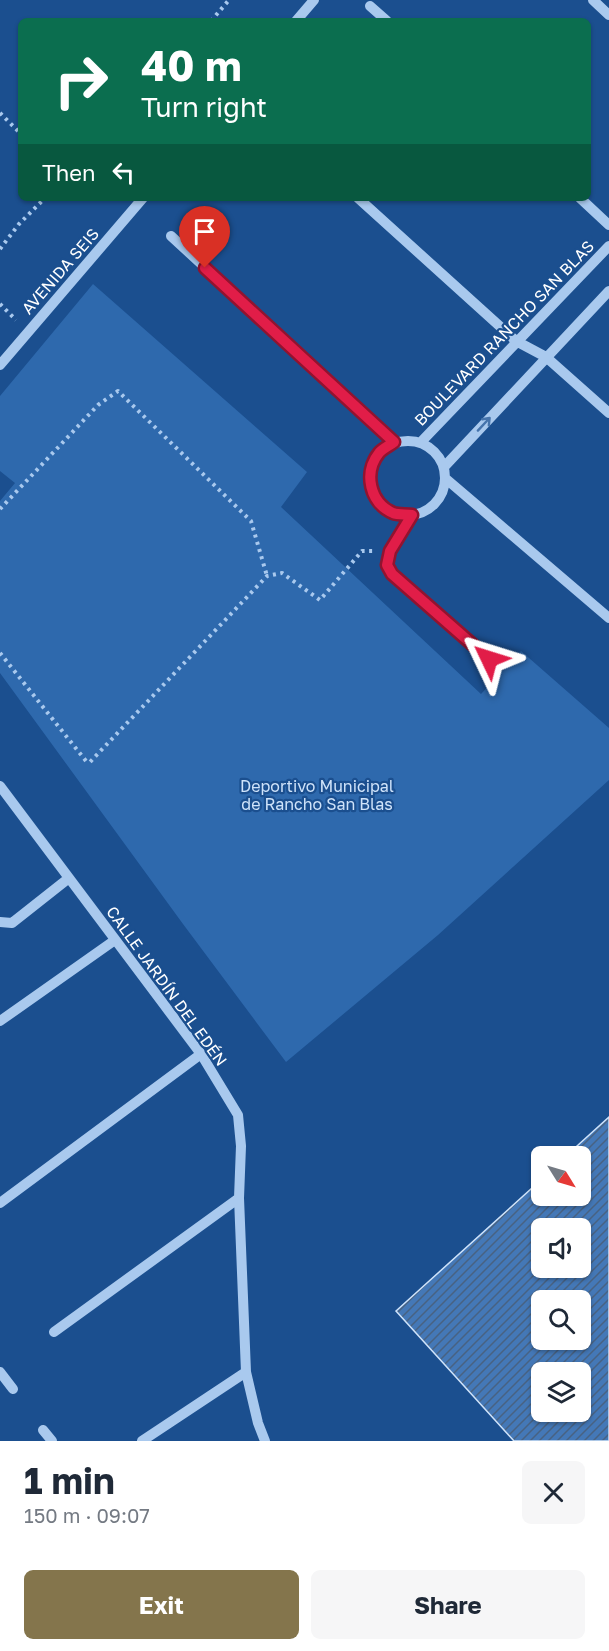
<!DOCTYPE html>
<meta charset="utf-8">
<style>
body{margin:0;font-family:"Golos Text",sans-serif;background:#f6f6f7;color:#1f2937;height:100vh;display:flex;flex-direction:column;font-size:22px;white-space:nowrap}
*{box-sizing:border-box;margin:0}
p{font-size:20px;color:#747a83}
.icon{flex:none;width:33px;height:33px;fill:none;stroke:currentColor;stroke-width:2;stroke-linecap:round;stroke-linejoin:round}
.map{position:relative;height:1441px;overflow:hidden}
.side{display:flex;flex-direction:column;background:#fff;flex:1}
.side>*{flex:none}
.guide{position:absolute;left:18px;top:18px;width:573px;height:183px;border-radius:9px;box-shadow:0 2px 4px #0004;background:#0b6e4f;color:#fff;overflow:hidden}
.needle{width:39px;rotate:127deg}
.buttons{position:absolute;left:531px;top:1146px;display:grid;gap:12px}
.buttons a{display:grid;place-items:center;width:60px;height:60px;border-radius:9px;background:#fff;box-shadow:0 2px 4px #0004;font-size:30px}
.pin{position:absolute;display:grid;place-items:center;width:51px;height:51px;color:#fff;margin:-62px -26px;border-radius:50% 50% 50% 0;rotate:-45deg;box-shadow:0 0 6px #0007}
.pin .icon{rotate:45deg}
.me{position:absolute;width:66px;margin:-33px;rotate:311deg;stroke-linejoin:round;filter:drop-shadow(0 0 4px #0008)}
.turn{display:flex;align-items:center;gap:21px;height:126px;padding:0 24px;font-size:27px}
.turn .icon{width:78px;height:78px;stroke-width:2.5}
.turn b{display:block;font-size:42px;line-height:51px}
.then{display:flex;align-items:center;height:57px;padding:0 24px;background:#0003;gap:12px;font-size:22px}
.round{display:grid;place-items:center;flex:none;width:63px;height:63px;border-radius:9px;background:#f6f6f7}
.headline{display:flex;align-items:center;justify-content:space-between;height:102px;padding:0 24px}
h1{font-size:36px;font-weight:700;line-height:45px}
.button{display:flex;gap:12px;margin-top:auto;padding:12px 24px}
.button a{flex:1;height:69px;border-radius:9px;background:#84754c;color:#fff;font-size:24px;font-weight:700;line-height:69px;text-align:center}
.button a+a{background:#f6f6f7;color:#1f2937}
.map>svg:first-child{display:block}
.park{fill:#2e69ad}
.building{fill:url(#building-hatch);stroke:#cfe3fa;stroke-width:1.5;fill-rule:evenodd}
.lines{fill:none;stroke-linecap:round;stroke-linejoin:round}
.path{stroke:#a9c9ee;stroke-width:4;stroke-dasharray:3 4.5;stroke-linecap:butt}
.minor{stroke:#a9c9ee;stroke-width:10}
.oneway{stroke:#4674ac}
.route-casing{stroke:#92132f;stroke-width:15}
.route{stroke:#e11d48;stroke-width:10}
.labels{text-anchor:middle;stroke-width:4.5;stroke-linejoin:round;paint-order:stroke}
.street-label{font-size:16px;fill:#fff;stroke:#1b4f8f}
.park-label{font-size:16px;fill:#cfe3fa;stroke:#1b4f8f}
</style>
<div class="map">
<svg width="609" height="1441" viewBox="0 0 609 1441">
<defs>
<pattern id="building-hatch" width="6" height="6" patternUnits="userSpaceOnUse" patternTransform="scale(1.5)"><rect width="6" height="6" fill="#4478b7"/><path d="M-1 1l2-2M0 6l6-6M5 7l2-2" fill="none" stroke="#486282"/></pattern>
</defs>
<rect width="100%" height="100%" fill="#1b4f8f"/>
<path class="park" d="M93,284L307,472L281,507L481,694L521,651L609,728V780L438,935L286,1062L183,924L0,673V501L15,483L0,471V396Z"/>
<path class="building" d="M609,1117V1441H514L396,1311L542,1179V1196H580V1156H566ZM542,1228H580V1268H542ZM542,1300H580V1340H542ZM542,1372H580V1412H542Z"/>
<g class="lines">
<path class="path" d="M211,21L229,0
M0,113L21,134
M0,249L19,224L45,198
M0,304L16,320
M0,509L98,405L118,391L251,521L267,576
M0,653L86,761L90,762L267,576L282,573L320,600L362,551H374"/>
<path class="minor" d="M593,0L609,15
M370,6L387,21
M296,21L314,0
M358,198L516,341L546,357L609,413
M580,198L609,225
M171,236L394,442
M0,365L143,198
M371 478a37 37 0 1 1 74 0a37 37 0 1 1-74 0Z
M421,442L609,246
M444,467L609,291
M445,478L609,618
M412,515L390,551L387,565L392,574L489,659
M0,786L201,1054L238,1115L241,1146L239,1198L246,1372L258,1423L265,1441
M0,922L12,923L69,878
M0,1021L115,940
M0,1203L201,1054
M54,1332L239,1198
M0,1372L13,1389
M43,1430L52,1441
M142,1441L246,1372"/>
</g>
<defs><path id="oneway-shaft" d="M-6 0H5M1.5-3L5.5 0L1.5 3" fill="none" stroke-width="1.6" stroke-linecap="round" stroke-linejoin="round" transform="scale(1.5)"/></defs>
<use class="oneway" href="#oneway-shaft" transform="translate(484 424) rotate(-47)"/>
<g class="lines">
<g class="route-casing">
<path id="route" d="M205,268L394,442C389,446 382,449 379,453C363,473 370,503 393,513C398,515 406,514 412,515L390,551L387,565L392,574L489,659"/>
</g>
<use href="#route" class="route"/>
</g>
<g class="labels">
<g class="street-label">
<text transform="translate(60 271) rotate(-49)" y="6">AVENIDA SEIS</text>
<text transform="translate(504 333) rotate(-46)" y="6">BOULEVARD RANCHO SAN BLAS</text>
<text transform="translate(167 986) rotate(54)" y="6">CALLE JARDÍN DEL EDÉN</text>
</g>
<g class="park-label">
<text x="317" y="792">Deportivo Municipal<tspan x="317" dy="18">de Rancho San Blas</tspan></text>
</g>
</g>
</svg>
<div class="buttons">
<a><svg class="needle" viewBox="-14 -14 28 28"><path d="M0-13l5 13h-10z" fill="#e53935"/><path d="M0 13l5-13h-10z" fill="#747a83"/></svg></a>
<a><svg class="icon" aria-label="sound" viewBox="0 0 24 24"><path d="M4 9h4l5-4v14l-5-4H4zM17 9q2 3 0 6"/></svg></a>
<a><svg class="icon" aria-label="search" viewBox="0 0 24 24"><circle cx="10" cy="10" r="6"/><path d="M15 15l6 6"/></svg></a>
<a><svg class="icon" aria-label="layers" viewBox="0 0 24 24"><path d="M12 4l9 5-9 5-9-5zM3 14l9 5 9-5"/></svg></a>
</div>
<div class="pin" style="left:205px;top:268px;background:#d93025"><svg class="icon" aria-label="arrive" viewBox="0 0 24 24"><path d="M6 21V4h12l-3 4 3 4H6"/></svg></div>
<svg class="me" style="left:489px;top:659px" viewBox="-20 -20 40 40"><path d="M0-17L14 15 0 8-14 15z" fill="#e11d48" stroke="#fff" stroke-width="4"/></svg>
<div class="guide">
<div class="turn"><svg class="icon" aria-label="right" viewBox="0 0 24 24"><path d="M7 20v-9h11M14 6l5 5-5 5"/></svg><div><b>40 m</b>Turn right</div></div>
<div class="then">Then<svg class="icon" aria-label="left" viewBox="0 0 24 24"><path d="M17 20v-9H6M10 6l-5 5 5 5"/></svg></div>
</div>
</div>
<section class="side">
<div class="headline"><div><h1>1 min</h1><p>150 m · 09:07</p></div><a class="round"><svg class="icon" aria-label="close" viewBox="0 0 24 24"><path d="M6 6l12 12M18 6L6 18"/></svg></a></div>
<div class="button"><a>Exit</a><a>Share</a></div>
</section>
